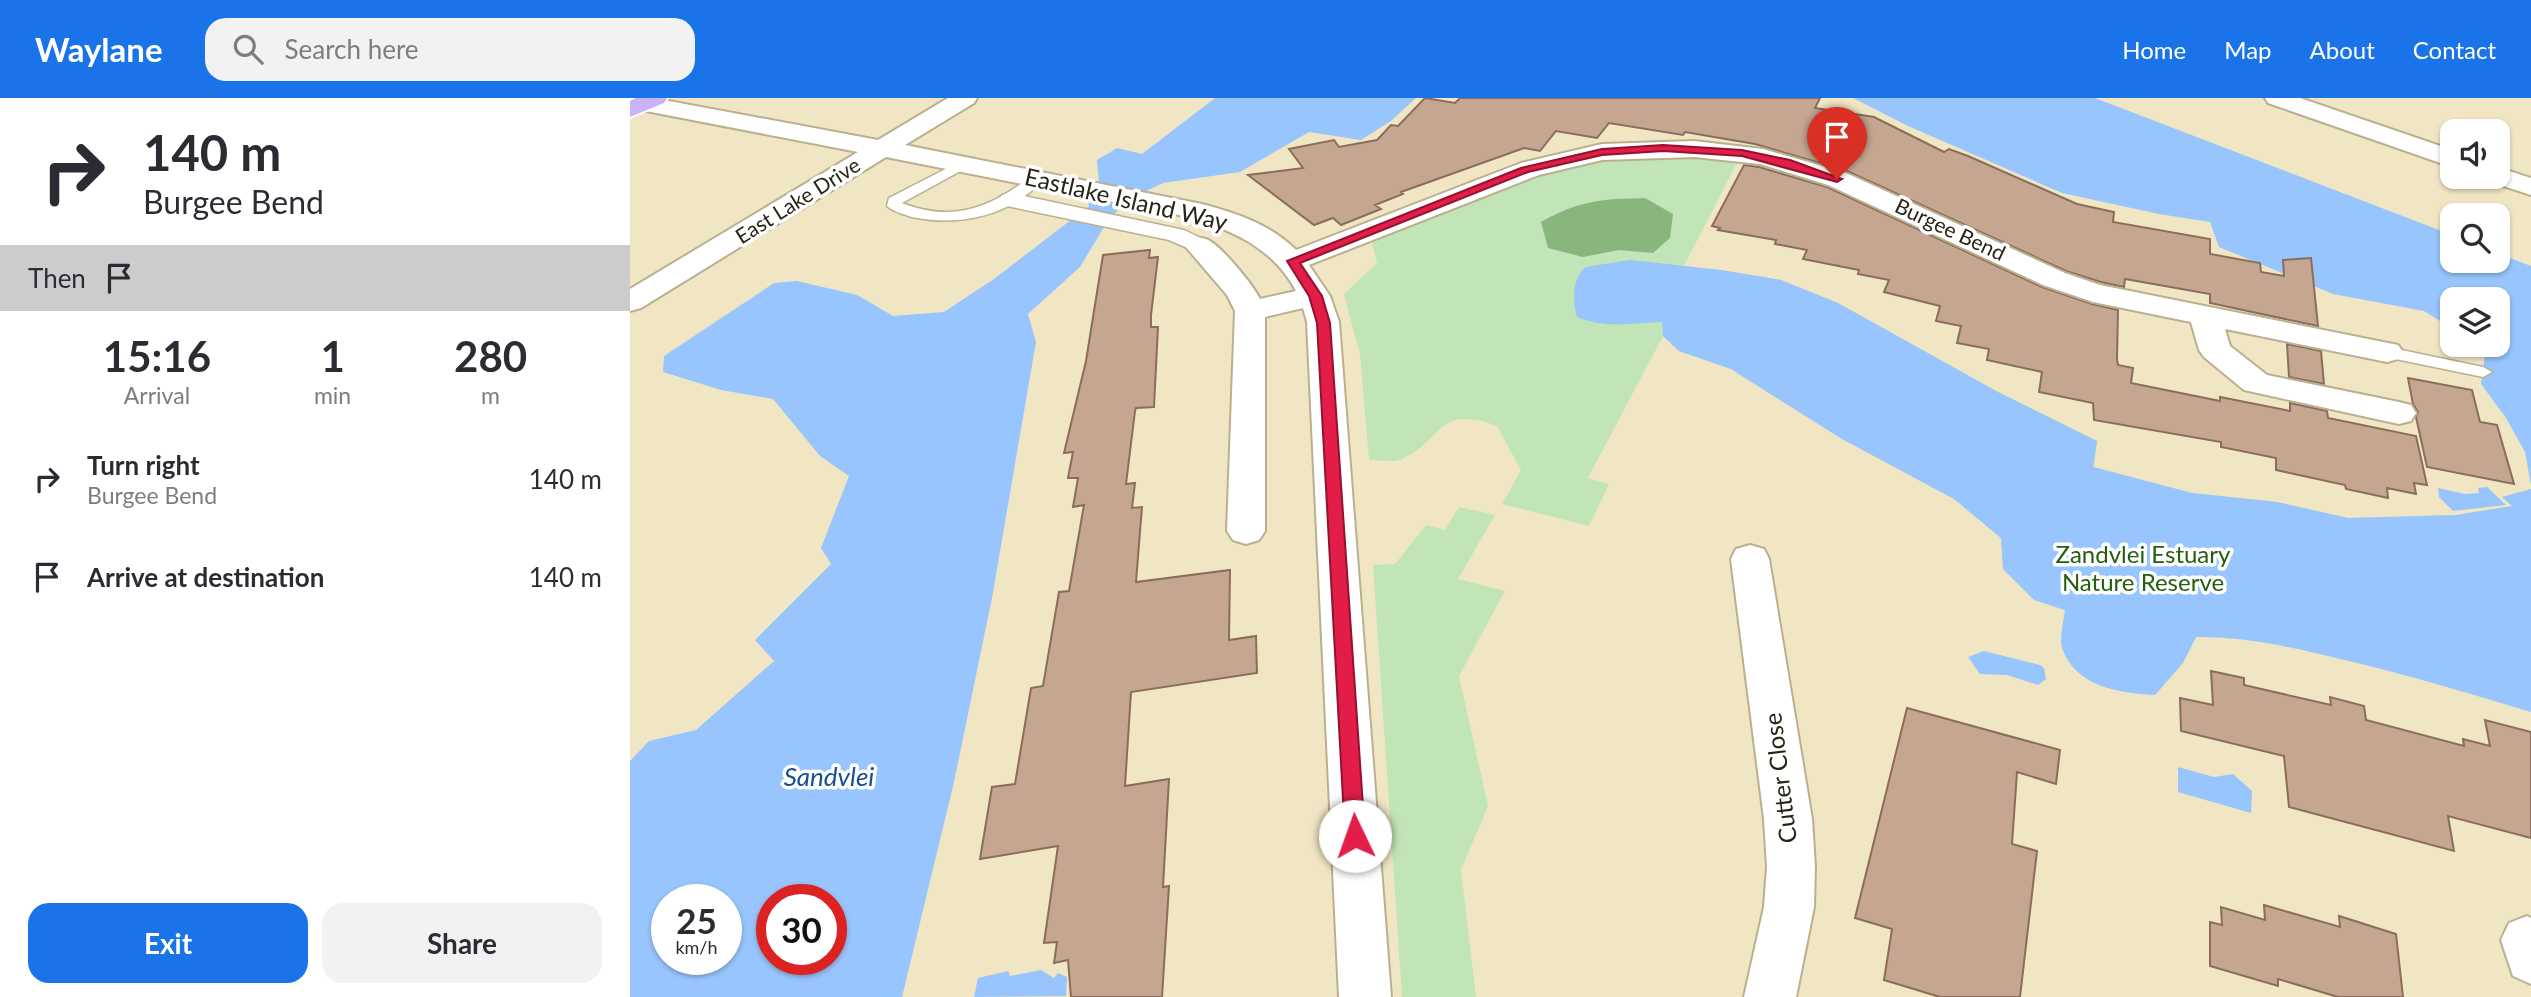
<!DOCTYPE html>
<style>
body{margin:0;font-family:Lato,sans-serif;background:#f2f2f3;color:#2b2b33;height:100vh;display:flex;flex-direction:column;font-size:26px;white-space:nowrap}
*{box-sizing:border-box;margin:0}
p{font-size:23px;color:#7c7c81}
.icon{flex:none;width:38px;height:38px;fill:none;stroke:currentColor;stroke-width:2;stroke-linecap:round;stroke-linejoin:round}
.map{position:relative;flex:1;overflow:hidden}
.side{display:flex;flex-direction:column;background:#fff;width:630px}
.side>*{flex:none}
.guide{background:#fff;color:#2b2b33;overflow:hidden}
.tools{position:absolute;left:1810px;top:21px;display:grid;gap:14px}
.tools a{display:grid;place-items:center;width:70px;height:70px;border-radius:14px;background:#fff;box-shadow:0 2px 5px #0004;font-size:35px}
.speed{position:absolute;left:21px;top:786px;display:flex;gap:14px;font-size:35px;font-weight:700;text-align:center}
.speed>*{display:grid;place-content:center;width:91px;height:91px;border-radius:50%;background:#fff;box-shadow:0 2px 5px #0004;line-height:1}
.speed small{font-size:18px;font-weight:400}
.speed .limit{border:10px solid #d22;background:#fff;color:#111}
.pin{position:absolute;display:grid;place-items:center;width:60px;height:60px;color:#fff;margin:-72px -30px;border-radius:50% 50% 50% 0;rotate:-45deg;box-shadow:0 0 7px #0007}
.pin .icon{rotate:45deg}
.me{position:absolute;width:77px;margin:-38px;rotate:357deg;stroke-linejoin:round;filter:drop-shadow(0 0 5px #0008)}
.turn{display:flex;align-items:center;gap:24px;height:147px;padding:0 28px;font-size:32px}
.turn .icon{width:91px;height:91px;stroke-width:2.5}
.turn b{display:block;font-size:49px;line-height:60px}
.then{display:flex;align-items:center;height:66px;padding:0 28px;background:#0003;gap:14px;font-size:26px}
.eta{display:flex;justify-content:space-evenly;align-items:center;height:119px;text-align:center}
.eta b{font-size:42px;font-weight:700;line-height:49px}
.action{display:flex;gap:14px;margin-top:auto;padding:14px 28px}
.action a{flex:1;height:80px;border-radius:21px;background:#1a73e8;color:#fff;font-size:28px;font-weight:700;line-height:80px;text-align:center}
.action a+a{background:#f2f2f3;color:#2b2b33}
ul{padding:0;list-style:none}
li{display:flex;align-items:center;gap:21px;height:98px;padding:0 28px}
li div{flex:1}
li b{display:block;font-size:26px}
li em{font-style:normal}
header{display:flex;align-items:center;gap:42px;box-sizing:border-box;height:98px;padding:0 35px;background:#1a73e8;color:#fff}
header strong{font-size:33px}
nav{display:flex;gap:38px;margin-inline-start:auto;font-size:24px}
.search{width:490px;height:63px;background:#f2f2f3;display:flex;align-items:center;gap:18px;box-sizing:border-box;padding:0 24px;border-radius:21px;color:#7c7c81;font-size:26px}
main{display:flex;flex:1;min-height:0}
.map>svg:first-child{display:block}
.green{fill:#c1e5b7}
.forest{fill:#89b67d}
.water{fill:#98c5fd;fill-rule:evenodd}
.building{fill:#c5a691;stroke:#8a6d5a;stroke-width:2}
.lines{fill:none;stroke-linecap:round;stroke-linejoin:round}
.service-casing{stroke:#bab08f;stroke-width:3}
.pedestrian-casing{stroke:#bab08f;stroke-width:3}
.minor-casing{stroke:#bab08f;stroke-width:4}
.primary-casing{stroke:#fff;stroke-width:4}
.service{fill:#fff;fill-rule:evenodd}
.pedestrian{fill:#fff;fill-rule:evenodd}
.minor{fill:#fff;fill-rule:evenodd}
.primary{fill:#cab2f6;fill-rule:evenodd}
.route{fill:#e11d48;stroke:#92132f;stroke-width:2}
.labels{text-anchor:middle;stroke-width:7;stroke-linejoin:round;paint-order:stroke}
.far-street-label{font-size:21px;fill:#282417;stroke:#fff}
.street-label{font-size:24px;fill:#282417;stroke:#fff}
.park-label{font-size:24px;fill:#245e0f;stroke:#fff}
.water-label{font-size:26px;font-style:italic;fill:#165093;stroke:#fff}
</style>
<header>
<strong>Waylane</strong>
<div class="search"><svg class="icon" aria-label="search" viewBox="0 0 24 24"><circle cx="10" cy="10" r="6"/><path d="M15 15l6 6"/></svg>Search here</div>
<nav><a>Home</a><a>Map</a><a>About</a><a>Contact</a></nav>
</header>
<main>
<section class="side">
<div class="guide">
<div class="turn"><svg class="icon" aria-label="right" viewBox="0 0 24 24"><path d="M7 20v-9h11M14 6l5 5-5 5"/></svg><div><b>140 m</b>Burgee Bend</div></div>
<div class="then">Then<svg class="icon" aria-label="arrive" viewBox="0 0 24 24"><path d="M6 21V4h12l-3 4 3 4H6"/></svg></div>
</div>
<div class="eta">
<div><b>15:16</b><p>Arrival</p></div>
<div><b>1</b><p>min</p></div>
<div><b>280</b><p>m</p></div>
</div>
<ul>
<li><svg class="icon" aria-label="right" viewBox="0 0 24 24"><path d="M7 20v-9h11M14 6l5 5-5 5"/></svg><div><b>Turn right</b><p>Burgee Bend</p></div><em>140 m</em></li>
<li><svg class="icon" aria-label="arrive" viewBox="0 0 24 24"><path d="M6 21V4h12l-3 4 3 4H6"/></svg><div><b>Arrive at destination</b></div><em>140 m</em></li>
</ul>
<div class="action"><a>Exit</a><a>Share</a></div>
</section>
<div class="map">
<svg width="1901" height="899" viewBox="0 0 1901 899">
<rect width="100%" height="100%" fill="#f1e6c4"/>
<path class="green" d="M1035,58L1108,63L1054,168L1151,182L1208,205L1368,294L1467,343L1464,369L1562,395L1647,404L1718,420L1826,417L1882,408L1872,399L1901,391V614C1839,595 1778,577 1715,562C1665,550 1618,539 1566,539L1553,565L1525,597C1489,595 1446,589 1433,551C1429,540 1434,523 1435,512L1404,502L1373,471L1371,440L1324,401L1212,341L1101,271L1049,253L1033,238L958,380L979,386L959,428L872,406L891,372L867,328C806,306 814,342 772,361C763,365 749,362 739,362L730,257L714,196L747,165L742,145C811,114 884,76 960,64C984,61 1010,60 1035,58Z
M829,409L865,417L828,481L875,493L829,578L858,708L831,772L846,899H772L743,467L765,466L796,427L815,432Z"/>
<path class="forest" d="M1015,100L1043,116L1040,140L1023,155L989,152L953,159L918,150L911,124C949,102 973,101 1015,100Z"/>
<path class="water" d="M585,0H786L761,23L731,42L679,34L610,74L533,85L512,95L489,111L474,129L450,169L398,216L406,244L362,500L324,684L272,899H0V663L19,643L66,632L144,563L125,542L201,466L191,450L219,378L190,358L143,301L91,292L33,274L34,258L144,185L167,183L227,197L263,218L314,214L364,181L459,108L457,101L469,85L467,62L487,50L512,56ZM37,802H96V861H37ZM142,802H201V861H142Z
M1223,0H1465L1822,137V163H1867V155L1901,168V387L1895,354L1876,320L1851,286L1856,249L1854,247H1867V201H1822L1821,234L1818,228L1794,213L1703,196L1589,149L1580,124L1529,116L1432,95L1278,28Z
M1000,162L1092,172L1151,182L1208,205L1368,294L1467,343L1463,369L1562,395L1647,404L1718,420L1826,417L1882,408L1872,399L1901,391V614C1839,595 1778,577 1715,562C1665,550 1617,538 1566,539L1553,565L1525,597C1489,595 1446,589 1432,550C1429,540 1434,523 1435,512L1404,502L1373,471L1371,440L1324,401L1212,341L1101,271L1049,253L1033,238L1032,224C1001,225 975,231 947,219C942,200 942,184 955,169Z
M1857,389L1876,407L1823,413L1809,399L1808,390L1835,396L1849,395L1848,390Z
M1354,553L1410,567L1414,570L1416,581L1408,587L1377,577L1350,576L1338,559Z
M1548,669L1584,679L1603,676L1622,693L1621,715L1548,694Z
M411,872L424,880L428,875L437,879L436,898L344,899L348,880L378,873L380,878Z"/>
<path class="building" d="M795,0L825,5L830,0H1190L1185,10L1244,19L1314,54L1319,51L1338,58L1447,106L1484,114L1483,124L1580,141V156L1630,165L1631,174L1654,178L1653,162L1681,160L1688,228L1580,205V196L1495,181L1494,189L1471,184L1436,173L1217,73L1125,46L1055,34L1053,37L979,25L967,40L926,33L910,53L894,50L771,94L773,96L745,107L751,111L711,127L703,120L684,127L618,77L673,70L659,51L704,42L709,49L747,42L761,27L768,28Z
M1114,67L1129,69L1197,89L1412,189L1462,206L1488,212L1487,262L1488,267L1503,270L1501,285L1590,303V299L1660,313V305L1697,313L1698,320L1786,338L1797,387L1784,385L1786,396L1757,390L1758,400L1716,391L1715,387L1646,372V360L1591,349V344L1464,322L1463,305L1409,294L1412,274L1357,262L1359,251L1327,245L1331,228L1306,223L1310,208L1254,194L1259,182L1228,176L1229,172L1173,161L1177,152L1145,146L1146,142L1088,132L1090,130L1082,128Z
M520,152L519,160L528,159L521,217V229H528L524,309L506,310L505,313L496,386L505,385L502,410L512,409L506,484L600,472L599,542L626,538L627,575L501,594L495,688L539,681L533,789L539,788L532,899H441L438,862L424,865L427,844L414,845L428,748L350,761L362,689L385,686L401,590L413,588L429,494L439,493L454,407L443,409L448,380H438L443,354L434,355L456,263L473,157Z
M1657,246L1691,253L1694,286L1659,279Z
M1778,280L1842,292L1850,324L1867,327L1884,386L1797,369L1786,319L1788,314L1783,306Z
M1581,573L1614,580V587L1701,607L1700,599L1734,608L1736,622L1834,648L1833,641L1860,648L1855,622L1901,634V740L1818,718L1824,753L1659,709L1654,658L1551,633L1550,600L1583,607Z
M1277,610L1430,652L1426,686L1387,674L1382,746L1407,753L1390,899H1310L1254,882L1262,831L1225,820Z
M1634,807L1710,829L1709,818L1766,836L1773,899H1708L1648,881V888L1580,868V824L1592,827L1591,809L1635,822Z"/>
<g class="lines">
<g class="service-casing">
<path id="service" d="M331,63L338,67L336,70L272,105C322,125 361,110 401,78L406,77L413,81C382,118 328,129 282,119C273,116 264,114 257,108L259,100Z
M1757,249L1853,269L1862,274L1853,279L1751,258L1748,254Z"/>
</g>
<g class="pedestrian-casing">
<path id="pedestrian" d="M380,95L554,132L577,143L581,148L577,153L569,155L539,142L372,107L369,102L372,97Z"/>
</g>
<g class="minor-casing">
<path id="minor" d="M0,0H23L248,42L318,0H347L344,5L275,47L572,106C606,115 640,126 666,152L891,65L972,46L1064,43L1133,51L1216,75L1435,175L1470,187L1768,247L1773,254L1768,261L1757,264L1595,231L1600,248L1637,277L1769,304L1781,307L1786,315L1781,323L1769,326L1614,292L1574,259L1569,252L1561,224L1463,204L1413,187L1198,87L1130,66L1064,59L972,62L909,77L679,167L700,198L709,224L761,899H709L677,224L673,210L635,219V433L629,442L616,446L603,442L597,433L605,213L597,197L555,148L559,142C565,140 570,139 576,141C590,146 623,187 630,201L666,193C643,149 600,131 554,118L256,59L11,210L0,213V191L228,54L0,10Z
M1635,0H1670L1822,52V69L1638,5Z
M1867,69L1901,80V97L1858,83L1855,79H1867Z
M1120,447L1134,451L1139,461L1182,721L1185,769L1184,809L1166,899H1114L1134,809L1137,769L1134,721L1101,461L1106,451Z
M1897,818L1901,820V886L1883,878L1871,842L1879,825Z"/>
</g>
<g class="primary-casing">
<path id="primary" d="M6,0H37L34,5L0,19V3Z"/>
</g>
<use href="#service" class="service"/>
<use href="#pedestrian" class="pedestrian"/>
<use href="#minor" class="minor"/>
<use href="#primary" class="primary"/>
</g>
<path class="route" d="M1033,47L1112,52L1160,62L1212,81L1207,84L1112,58L1033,53L972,57L898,74L670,165L692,198L700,225L735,738L732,744L725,747L718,744L715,738L687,225L679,198L657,163L891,70L972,51Z"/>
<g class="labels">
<g class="far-street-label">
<text transform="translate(168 103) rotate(-32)" y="7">East Lake Drive</text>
<text transform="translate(1320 132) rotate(25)" y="7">Burgee Bend</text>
</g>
<g class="street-label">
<text transform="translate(496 102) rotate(13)" y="8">Eastlake Island Way</text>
<text transform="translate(1151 680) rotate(-97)" y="8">Cutter Close</text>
</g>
<g class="park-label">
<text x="1513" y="465">Zandvlei Estuary<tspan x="1513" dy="28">Nature Reserve</tspan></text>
</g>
<g class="water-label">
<text x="199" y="688">Sandvlei</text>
</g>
</g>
</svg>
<div class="tools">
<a><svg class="icon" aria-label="sound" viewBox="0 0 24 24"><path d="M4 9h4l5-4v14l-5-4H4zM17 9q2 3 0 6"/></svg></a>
<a><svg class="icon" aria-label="search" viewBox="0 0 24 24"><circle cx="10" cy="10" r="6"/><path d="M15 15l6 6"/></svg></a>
<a><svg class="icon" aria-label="layers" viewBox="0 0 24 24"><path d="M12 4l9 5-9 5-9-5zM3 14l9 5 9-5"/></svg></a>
</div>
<div class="speed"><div>25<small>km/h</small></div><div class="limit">30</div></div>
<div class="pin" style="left:1207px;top:81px;background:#d93025"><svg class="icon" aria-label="arrive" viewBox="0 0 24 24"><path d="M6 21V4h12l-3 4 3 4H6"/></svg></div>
<svg class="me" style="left:725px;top:738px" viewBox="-20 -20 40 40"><circle r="19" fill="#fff"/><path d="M0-13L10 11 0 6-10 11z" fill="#e11d48"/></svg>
</div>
</main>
